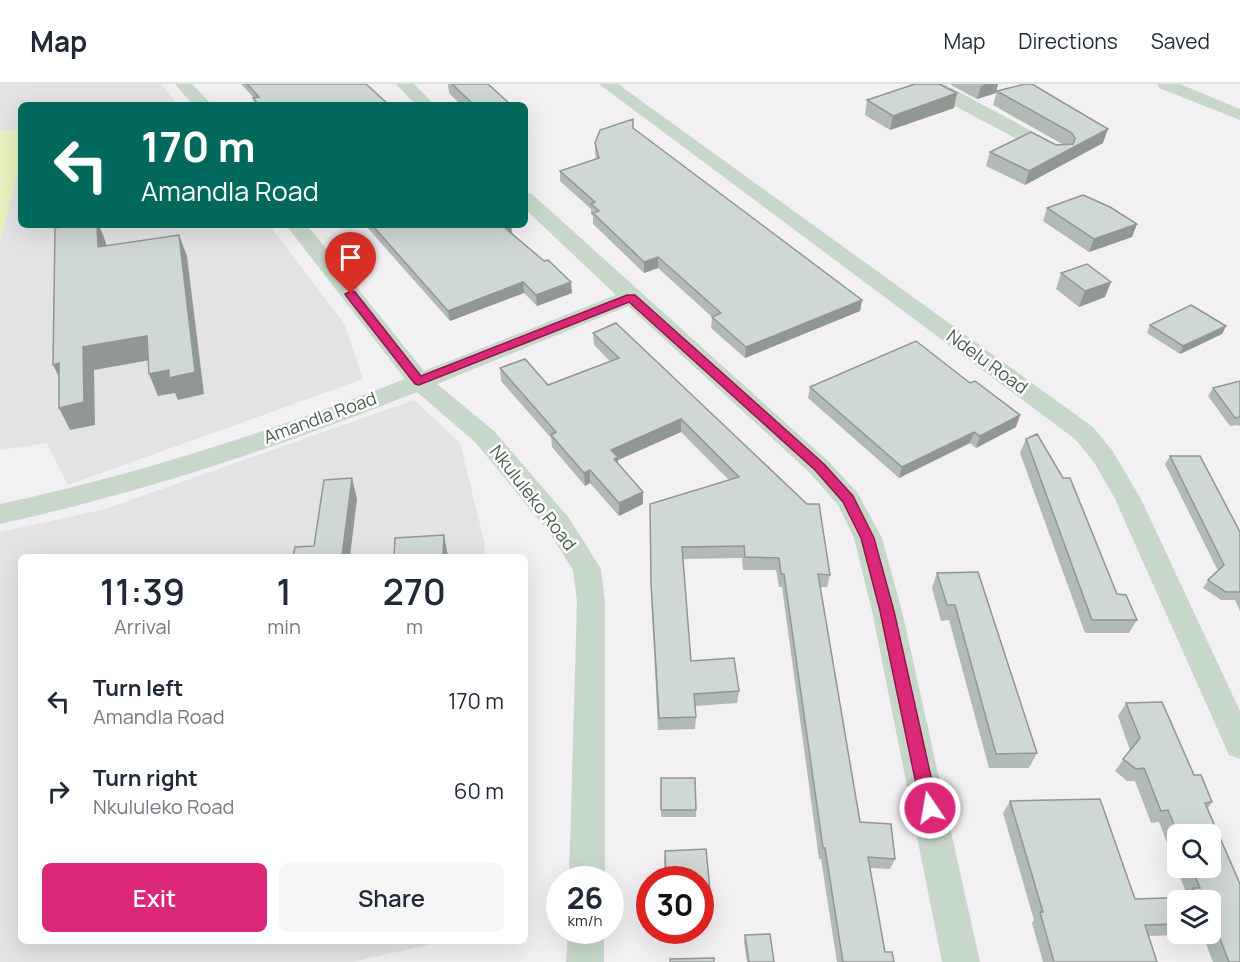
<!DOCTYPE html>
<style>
body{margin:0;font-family:Manrope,sans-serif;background:#f6f6f7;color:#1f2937;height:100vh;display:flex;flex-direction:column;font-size:22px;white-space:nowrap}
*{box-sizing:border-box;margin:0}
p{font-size:20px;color:#747a83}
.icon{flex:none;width:33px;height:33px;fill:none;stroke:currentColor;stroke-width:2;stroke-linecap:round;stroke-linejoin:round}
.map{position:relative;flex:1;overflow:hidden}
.details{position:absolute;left:18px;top:470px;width:510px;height:390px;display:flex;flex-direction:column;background:#fff;border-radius:9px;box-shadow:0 6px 24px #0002}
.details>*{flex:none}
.guide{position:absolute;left:18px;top:18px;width:510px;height:126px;border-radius:9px;box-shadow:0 6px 24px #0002;background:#00695c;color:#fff;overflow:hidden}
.fabs{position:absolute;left:1167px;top:740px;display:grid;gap:12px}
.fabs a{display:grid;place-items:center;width:54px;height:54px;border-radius:9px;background:#fff;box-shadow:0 6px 24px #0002;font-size:30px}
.speed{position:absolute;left:546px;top:782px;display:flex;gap:12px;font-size:30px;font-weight:700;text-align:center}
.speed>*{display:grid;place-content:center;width:78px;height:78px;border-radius:50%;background:#fff;box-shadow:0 6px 24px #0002;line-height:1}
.speed small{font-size:15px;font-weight:400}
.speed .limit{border:9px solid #d22;background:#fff;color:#111}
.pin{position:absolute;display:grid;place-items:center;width:51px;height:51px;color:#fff;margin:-62px -26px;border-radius:50% 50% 50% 0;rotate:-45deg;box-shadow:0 0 6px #0007}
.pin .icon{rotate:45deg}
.me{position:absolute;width:66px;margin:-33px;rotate:348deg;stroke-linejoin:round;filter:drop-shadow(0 0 4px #0008)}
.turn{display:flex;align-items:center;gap:21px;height:126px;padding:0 24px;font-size:27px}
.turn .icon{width:78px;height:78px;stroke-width:2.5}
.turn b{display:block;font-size:42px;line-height:51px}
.eta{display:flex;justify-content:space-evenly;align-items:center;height:102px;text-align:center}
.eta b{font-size:36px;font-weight:600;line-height:42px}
.primary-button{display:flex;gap:12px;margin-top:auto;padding:12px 24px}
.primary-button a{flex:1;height:69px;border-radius:9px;background:#db2777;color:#fff;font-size:24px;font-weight:600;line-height:69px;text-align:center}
.primary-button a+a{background:#f6f6f7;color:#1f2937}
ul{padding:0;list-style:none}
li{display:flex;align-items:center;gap:18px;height:90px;padding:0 24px}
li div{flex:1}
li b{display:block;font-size:22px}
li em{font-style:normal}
header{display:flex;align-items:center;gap:36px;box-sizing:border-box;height:84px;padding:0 30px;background:#fff;border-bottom:2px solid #e0e1e3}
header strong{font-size:28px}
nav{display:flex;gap:33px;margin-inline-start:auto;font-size:21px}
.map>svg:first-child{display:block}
.education{fill:#e3e2e4}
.green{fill:#eaf0bf}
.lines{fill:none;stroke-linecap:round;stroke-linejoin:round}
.street{fill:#c7d8ca;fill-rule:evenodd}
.wall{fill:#b2bab5;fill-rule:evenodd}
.shaded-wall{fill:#919793}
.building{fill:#cfd8d2;stroke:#919793;stroke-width:1.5}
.route{fill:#db2777;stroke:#8e194d;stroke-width:1.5}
.labels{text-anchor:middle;stroke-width:5;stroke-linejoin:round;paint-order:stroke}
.street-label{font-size:18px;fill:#485e4c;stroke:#fff}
</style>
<header>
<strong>Map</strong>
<nav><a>Map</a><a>Directions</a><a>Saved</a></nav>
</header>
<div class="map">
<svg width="1240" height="878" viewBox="0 0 1240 878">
<rect width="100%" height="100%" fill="#f2f0f3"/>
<path class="education" d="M0,0H161L178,21H21V141H269L344,239L363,295L68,401L47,359L0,366Z
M414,316L460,359L485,461L484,472H21V856L434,857L432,860L352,878H0V448L105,425Z"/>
<path class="green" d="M21,45V76L0,159V47Z"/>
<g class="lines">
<path class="street" d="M175,0H192L212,21H193Z
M396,0H414L435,21H416Z
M599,0H618L1093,343L1112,366L1141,415L1240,627V675L1229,671L1115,415L1094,378L1075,355Z
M926,0H944L1063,64L1065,68L1063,72H1049L936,12Z
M1157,0H1180L1240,25V36L1159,4Z
M525,108L532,110L828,377L857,408L882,454L902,527L980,878H942L872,527L854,454L838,421L810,389L628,222L437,300L494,347L569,434L601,485L605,518V795H569L577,518L573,486L549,448L476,359L417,308C281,363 143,408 0,440V420C139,390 272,347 405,295L286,141H307L424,287L616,211L525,125Z
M568,846H604V878H566Z"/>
</g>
<path class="wall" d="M241,0H366L389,21H255L253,14H254Z
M448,0H488L511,21H461L449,9Z
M951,0H998L996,9L977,15L951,1Z
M997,7L1103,59L1025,101L986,82L990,68L1062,60L993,21Z
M867,16L954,24L890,46L865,31Z
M633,44L862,216L860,227L745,274L711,244L712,233L658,184L644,189L593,140V132L591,130V125L560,97V87L596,75L595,69V59Z
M1047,124L1137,140L1132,153L1089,168L1043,137Z
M365,141H511L512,150L572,209L537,222L524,209L450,237Z
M1061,189L1111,198L1105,213L1079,223L1056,205Z
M616,239L830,491L827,503H820L860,738L895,775L890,785L870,784L885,868L894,878H837L821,775H819L782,503H779L776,486H743L742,474L683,475L691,577L739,607L737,619L695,622L696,633L695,645L658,646L651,511L650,420L729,396L681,348L618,376V379L643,408V420L619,432L590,399L585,402L552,363L551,354L501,297L500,284L548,301L610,277L594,261L593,249Z
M1150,241L1226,242L1222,250L1180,270L1147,249Z
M1240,297V343L1239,341L1230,342L1208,312L1213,304Z
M970,299L1020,331L1016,343L976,364L970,359L899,394L808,314L810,303Z
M1026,355L1117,510L1137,536L1129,549H1085L1020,369Z
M1170,372L1240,448V527L1235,516H1221L1203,504L1208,496L1218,487L1165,380Z
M937,489L1037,669L1029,684H989L949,536L941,537L932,504Z
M1126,619L1194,691L1212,718L1208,724L1240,878H1213L1202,850L1149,852L1157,878H1043L1032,839L1034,836L1003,729L1010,717L1135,815L1184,813L1187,811L1159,738L1151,739L1135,697H1127L1115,687L1130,666L1118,632ZM1178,750L1210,783H1178ZM1178,816H1210V849H1178Z
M661,694L696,726V733H661Z
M706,765L711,816L710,829H700V795H665L664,780L665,767Z
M745,851L774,878H747L744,858Z"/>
<path class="shaded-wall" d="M986,0H998L996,9L977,15L981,2Z
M957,9L954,24L890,46L893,32Z
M1108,45L1103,59L1025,101L1029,87Z
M1137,140L1132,153L1089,168L1094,155Z
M97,141H99L106,159L108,184L98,163Z
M509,141H511L512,150L504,143Z
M179,151L187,172L204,310L178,316L175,309L158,312L149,290L169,286Z
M658,173V184L644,189V178Z
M523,198L524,209L450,237L448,227Z
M571,198L572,209L537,222L536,211Z
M1111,198L1105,213L1079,223L1085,207Z
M862,216L860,227L745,274L746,263Z
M1226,242L1222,250L1180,270L1183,262Z
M147,252L156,275L94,286L95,341L70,346L59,324L83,263Z
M59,279L64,303L53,281Z
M1020,331L1016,343L976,364L980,352Z
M681,335V348L618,376V386L611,366Z
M974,348L970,359L899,394L902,383Z
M590,386V399L585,402L584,389Z
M352,394L357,415L350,472H342Z
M643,408V420L619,432V419Z
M444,451L448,472H443Z"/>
<path class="building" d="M247,0H366L389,21H259L253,14L259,13Z
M452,0H488L511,21H474Z
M915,0H939L957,9L893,32L867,16Z
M1025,0H1032L1108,45L1029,87L990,68L1031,48L1056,61L1073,60L1075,54L1072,49L997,7Z
M633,35V44L862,216L746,263L712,233L721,229L658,173L644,178L593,129L599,127L591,120L595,118L560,87L599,74L595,59L600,46Z
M1083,111L1110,123L1137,140L1094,155L1047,124Z
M74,141H97L98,163L179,151L195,288L169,294V286L149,290L147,252L83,263L84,318L59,324V279L53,281L55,144Z
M372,141H509L504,143L544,177L548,176L571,198L536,211L523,198L448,227Z
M1087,180L1111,198L1085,207L1061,189Z
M1191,221L1226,242L1183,262L1150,241Z
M616,239L807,420H819L830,491L818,490L860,738L891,740L895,775L868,773L885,868H892L894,878H843L825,764H823L784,490H781L779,474L745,473L744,462L682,463L691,577L734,574L739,607L694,610L696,633L659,634L651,499L650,420L739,393L681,335L611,366L618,373L614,375L643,408L619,419L590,386L584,389L551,351L556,348L500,284L525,275L548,301L619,274L593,249Z
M916,257L970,299L975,297L1020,331L980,352L974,348L902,383L810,303Z
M1240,297V333L1235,334L1213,304Z
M1037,350L1063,394H1070L1117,510L1126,511L1137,536H1092L1026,355Z
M1170,372H1200L1240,448V508H1226L1208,496L1224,481Z
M352,394L342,472H293L295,463L314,462L324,396Z
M444,451L443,472H394L395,454Z
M978,488L1037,669L996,670L955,521H947L937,489Z
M1162,618L1194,691H1201L1212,718L1205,719L1240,800V878H1229L1214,839L1210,840V816H1178V840L1145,841L1157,878H1054L1040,828H1043L1010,717L1100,715L1135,815L1196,813L1193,804H1200L1191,783H1210V750H1178L1168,726L1161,727L1144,684L1136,685L1123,675L1140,654L1126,619Z
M661,694H695L696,726H661Z
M706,765L711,816L700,817V795H666L665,767Z
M770,850L774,878H749L745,851Z
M714,874V878H670V875Z"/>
<path class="route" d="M351,207L355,208L421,292L627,211H635L824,380L853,412L874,454L894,527L938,724L936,729L930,732L924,729L921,724L880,527L861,454L843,418L815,386L629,218L419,301L415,300L347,213L345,210Z"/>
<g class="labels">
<g class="street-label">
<text transform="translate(987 278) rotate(36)" y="6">Ndelu Road</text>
<text transform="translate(320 334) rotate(-20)" y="6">Amandla Road</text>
<text transform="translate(533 414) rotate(52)" y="6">Nkululeko Road</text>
</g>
</g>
</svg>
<div class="fabs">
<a><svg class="icon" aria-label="search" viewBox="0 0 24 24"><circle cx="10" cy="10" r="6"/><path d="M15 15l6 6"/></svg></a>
<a><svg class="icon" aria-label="layers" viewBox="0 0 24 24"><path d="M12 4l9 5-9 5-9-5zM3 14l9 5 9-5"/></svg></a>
</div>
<div class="speed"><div>26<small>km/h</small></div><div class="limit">30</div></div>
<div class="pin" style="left:351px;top:210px;background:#d93025"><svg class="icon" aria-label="arrive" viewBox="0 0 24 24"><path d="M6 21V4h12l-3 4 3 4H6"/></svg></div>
<svg class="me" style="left:930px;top:724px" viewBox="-20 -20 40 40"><circle r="17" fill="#db2777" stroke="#fff" stroke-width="3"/><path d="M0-11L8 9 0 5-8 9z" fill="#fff"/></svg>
<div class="guide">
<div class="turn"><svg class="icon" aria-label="left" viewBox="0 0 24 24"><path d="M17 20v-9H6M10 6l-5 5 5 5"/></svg><div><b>170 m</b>Amandla Road</div></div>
</div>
<section class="details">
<div class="eta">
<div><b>11:39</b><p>Arrival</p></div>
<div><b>1</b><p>min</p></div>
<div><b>270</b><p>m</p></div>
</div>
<ul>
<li><svg class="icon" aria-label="left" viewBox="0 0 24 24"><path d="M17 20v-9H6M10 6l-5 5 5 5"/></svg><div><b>Turn left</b><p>Amandla Road</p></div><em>170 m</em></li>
<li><svg class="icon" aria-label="right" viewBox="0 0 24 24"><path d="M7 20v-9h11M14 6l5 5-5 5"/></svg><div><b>Turn right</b><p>Nkululeko Road</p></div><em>60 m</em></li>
</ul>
<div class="primary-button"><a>Exit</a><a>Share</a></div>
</section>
</div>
